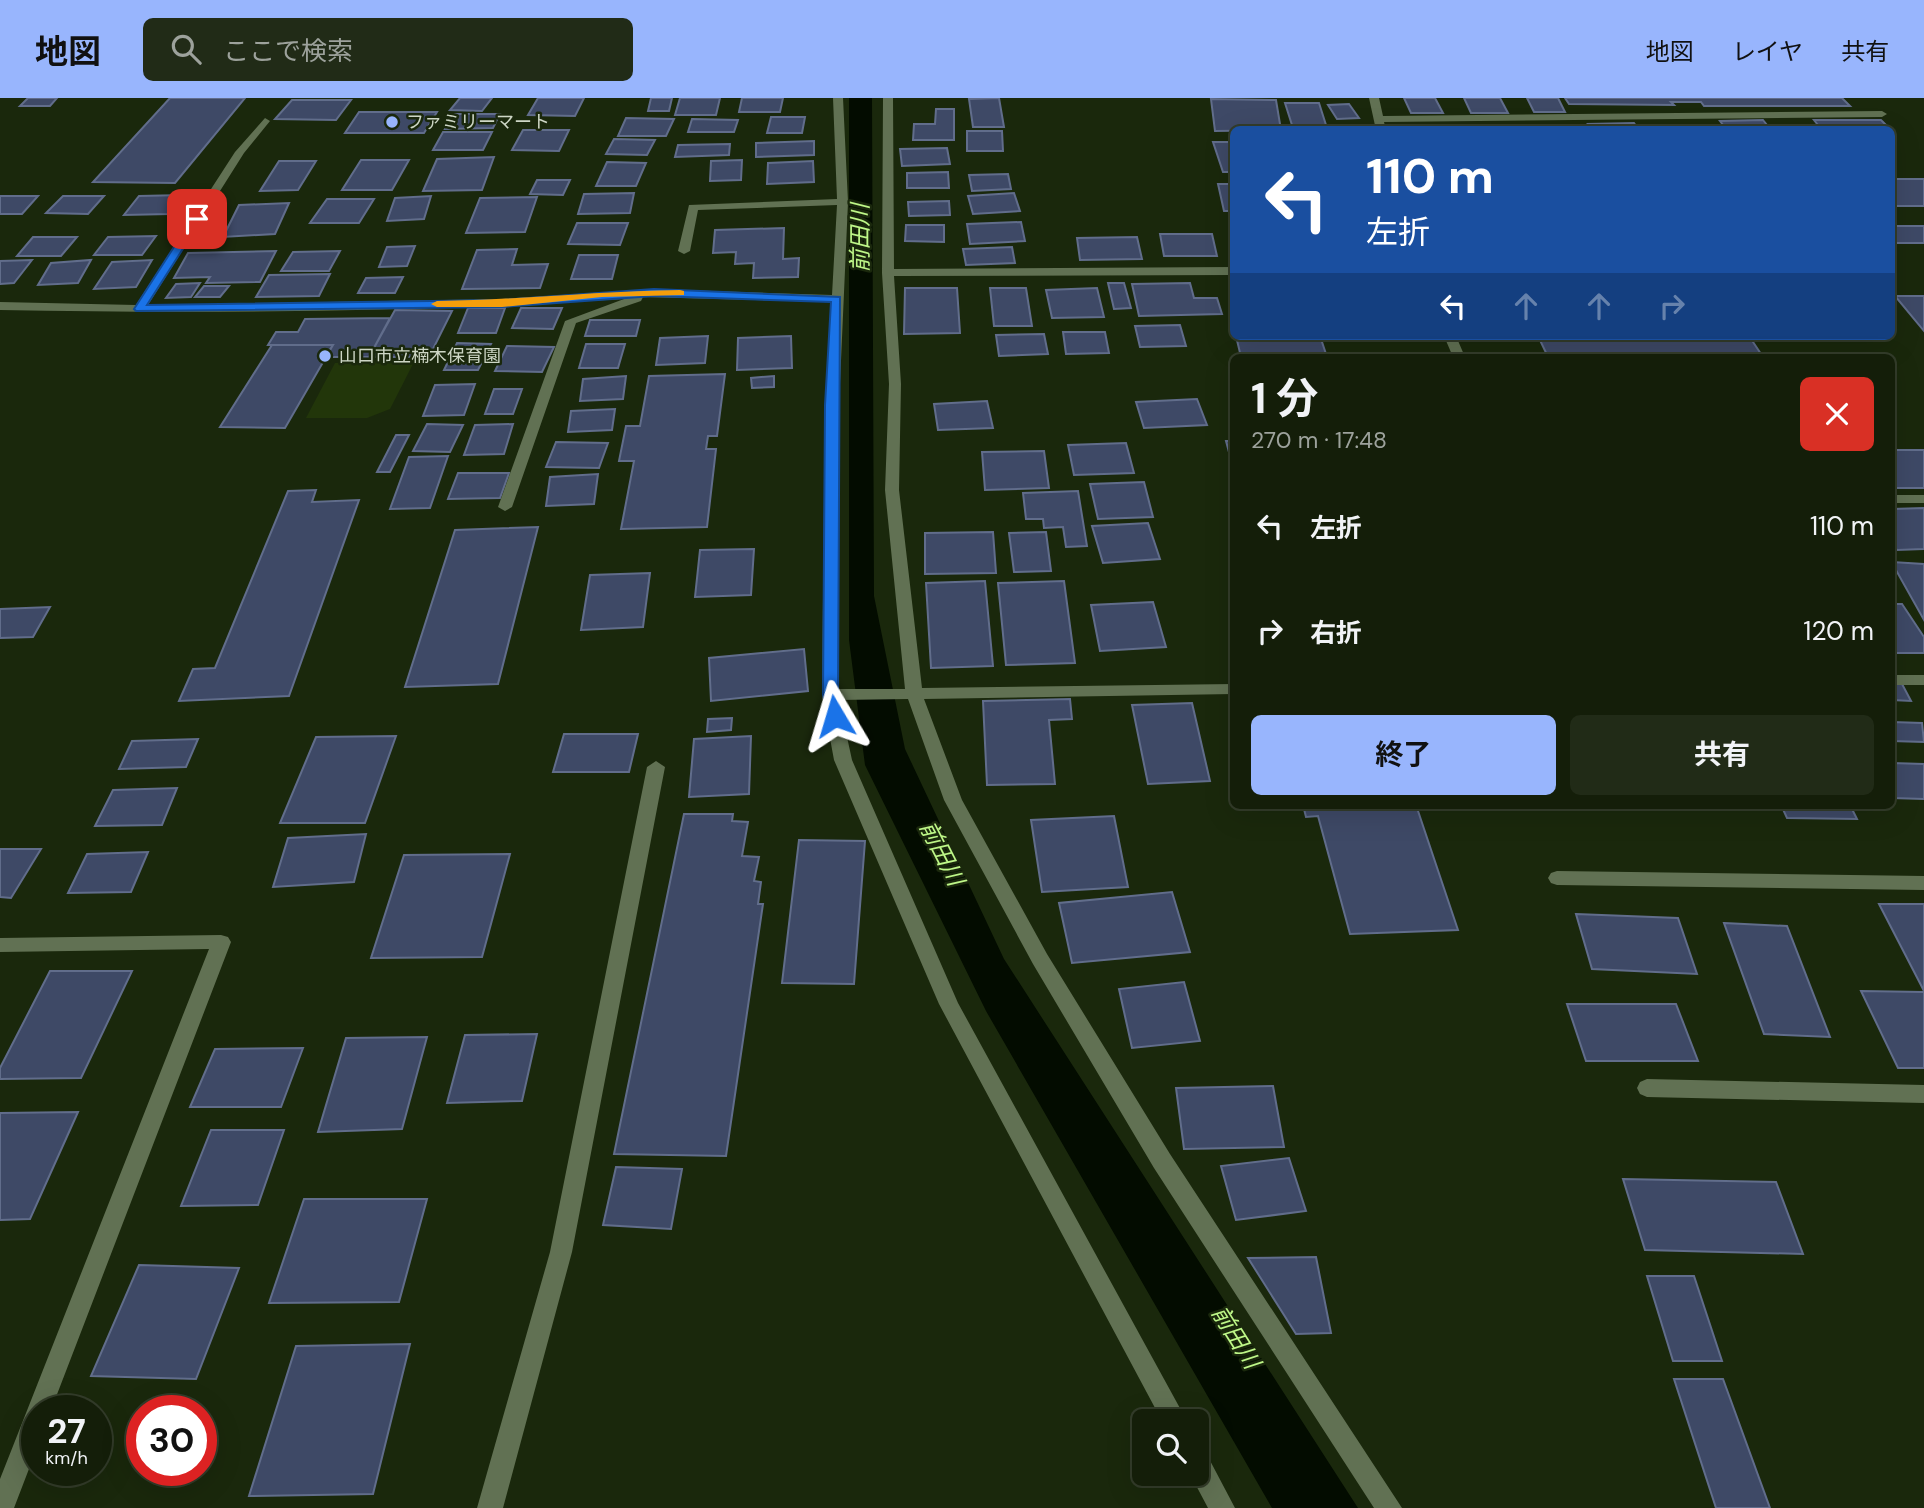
<!DOCTYPE html>
<html lang="ja">
<meta charset="utf-8">
<style>
body{margin:0;font-family:"DM Sans","Noto Sans JP",sans-serif;background:#212b17;color:#f1f3f6;height:100vh;display:flex;flex-direction:column;font-size:26px;white-space:nowrap}
*{box-sizing:border-box;margin:0}
p{font-size:23px;color:#9da29c}
.icon{flex:none;width:38px;height:38px;fill:none;stroke:currentColor;stroke-width:2;stroke-linecap:round;stroke-linejoin:round}
.map{position:relative;flex:1;overflow:hidden}
.details{position:absolute;left:1230px;top:256px;width:665px;height:455px;display:flex;flex-direction:column;background:#141e09;border-radius:10px;box-shadow:0 7px 28px #0002,0 0 0 2px #333c2a}
.details>*{flex:none}
.top-card{position:absolute;left:1230px;top:28px;width:665px;height:214px;border-radius:10px;box-shadow:0 7px 28px #0002,0 0 0 2px #333c2a;background:#1a4fa0;color:#fff;overflow:hidden}
.controls{position:absolute;left:1132px;top:1311px;display:grid;gap:14px}
.controls a{display:grid;place-items:center;width:77px;height:77px;border-radius:10px;background:#141e09;box-shadow:0 7px 28px #0002,0 0 0 2px #333c2a;font-size:35px}
.speed{position:absolute;left:21px;top:1297px;display:flex;gap:14px;font-size:35px;font-weight:700;text-align:center}
.speed>*{display:grid;place-content:center;width:91px;height:91px;border-radius:50%;background:#141e09;box-shadow:0 7px 28px #0002,0 0 0 2px #333c2a;line-height:1}
.speed small{font-size:18px;font-weight:400}
.speed .limit{border:10px solid #d22;background:#fff;color:#111}
.pin{position:absolute;display:grid;place-items:center;width:60px;height:60px;color:#fff;margin:-30px;border-radius:14px;box-shadow:0 4px 10px #0006}
.me{position:absolute;width:77px;margin:-38px;rotate:353deg;stroke-linejoin:round;filter:drop-shadow(0 0 5px #0008)}
.turn{display:flex;align-items:center;gap:24px;height:147px;padding:0 21px;font-size:32px}
.turn .icon{width:91px;height:91px;stroke-width:2.5}
.turn b{display:block;font-size:49px;line-height:60px}
.lanes{display:flex;align-items:center;height:66px;padding:0 21px;background:#0003;justify-content:center;gap:35px;direction:ltr}
.lanes .off{opacity:.35}
.round{display:grid;place-items:center;flex:none;width:74px;height:74px;border-radius:10px;background:#212b17}
.summary{display:flex;align-items:center;justify-content:space-between;height:119px;padding:0 21px}
h1{font-size:42px;font-weight:700;line-height:52px}
.action{display:flex;gap:14px;margin-top:auto;padding:14px 21px}
.action a{flex:1;height:80px;border-radius:10px;background:#98b5fd;color:#111;font-size:28px;font-weight:700;line-height:80px;text-align:center}
.action a+a{background:#212b17;color:#f1f3f6}
ul{padding:0;list-style:none}
li{display:flex;align-items:center;gap:21px;height:105px;padding:0 21px}
li div{flex:1}
li b{display:block;font-size:26px}
li em{font-style:normal}
header{display:flex;align-items:center;gap:42px;box-sizing:border-box;height:98px;padding:0 35px;background:#98b5fd;color:#111}
header strong{font-size:33px}
nav{display:flex;gap:38px;margin-inline-start:auto;font-size:24px}
.search{width:490px;height:63px;background:#212b17;display:flex;align-items:center;gap:18px;box-sizing:border-box;padding:0 24px;border-radius:10px;color:#9da29c;font-size:26px}
.map>svg:first-child{display:block}
.green{fill:#22360a}
.water{fill:#030c00}
.building{fill:#3e4966;stroke:#616d8b;stroke-width:2}
.lines{fill:none;stroke-linecap:round;stroke-linejoin:round}
.street{fill:#617153;fill-rule:evenodd}
.route{fill:#1a73e8;stroke:#114b97;stroke-width:2}
.slow{fill:#f59e0b}
.poi-dot{fill:#98b5fd;stroke:#1a280c;stroke-width:2.5}
.labels{text-anchor:middle;stroke-width:5;stroke-linejoin:round;paint-order:stroke}
.far-poi-label{font-size:18px;fill:#cdd6c5;stroke:#1a280c;text-anchor:start}
.water-label{font-size:23px;font-style:italic;fill:#bef788;stroke:#1a280c}
</style>
<header>
<strong>地図</strong>
<div class="search"><svg class="icon" aria-label="search" viewBox="0 0 24 24"><circle cx="10" cy="10" r="6"/><path d="M15 15l6 6"/></svg>ここで検索</div>
<nav><a>地図</a><a>レイヤ</a><a>共有</a></nav>
</header>
<div class="map">
<svg width="1924" height="1410" viewBox="0 0 1924 1410">
<rect width="100%" height="100%" fill="#1a280c"/>
<path class="green" d="M415,262L390,311L367,320H306L335,265Z"/>
<path class="water" d="M849,0H872L874,498L905,651L1004,861L1358,1410H1272L986,913L865,667L849,542Z"/>
<path class="building" d="M28,0H57L50,8H20Z
M170,0H245L175,85L93,84Z
M460,0H492L482,13L450,12Z
M538,0H584L575,18L528,17Z
M651,0H672L669,13H648Z
M680,0H720L716,17H675Z
M742,0H783L780,14H739Z
M999,0L1004,29H973L969,1Z
M1404,0H1435L1443,15H1411Z
M1464,0H1500L1508,15H1471Z
M1527,0H1558L1565,14H1534Z
M1565,0H1842L1850,8H1704L1701,4H1671L1674,7L1569,6Z
M1211,1L1276,2L1281,32L1215,33Z
M292,2H351L336,22L275,21Z
M1285,5H1319L1326,27H1292Z
M1349,6L1359,20L1337,21L1328,7Z
M936,11H954V42H913L914,26H935Z
M359,14H437L424,35H345Z
M453,16H500L493,30L445,31Z
M771,19H805L802,35H767Z
M626,20L674,21L666,38H618Z
M692,21L738,22L734,34H688Z
M1763,22L1771,32H1727L1720,23Z
M1814,22H1881L1891,32H1822Z
M1634,25L1639,32H1592L1588,26Z
M1439,30H1530L1531,32H1440Z
M523,32H569L559,53L512,52Z
M967,33H1002L1003,53H967Z
M443,34H492L483,52H433Z
M614,41L655,42L647,57L606,56Z
M814,43V57L756,59V45Z
M1213,44H1234V74H1223Z
M730,46L729,57L675,59L678,47Z
M947,50L950,66L902,68L900,51Z
M494,59L482,92L423,93L437,61Z
M361,62H409L392,92H342Z
M742,62L741,82L710,83L711,63Z
M279,63H316L298,92L260,93Z
M813,63L814,84L767,86L768,65Z
M607,64L646,65L636,88H596Z
M948,74L949,90H907V75Z
M1008,76L1011,91L972,93L969,77Z
M1892,81H1924V108H1892Z
M537,82H570L563,97L530,96Z
M1218,86H1234V113H1224Z
M634,95L630,115L578,116L584,96Z
M1014,95L1020,113L973,116L968,98Z
M183,97L170,116L124,117L139,98Z
M0,98H38L22,116H0Z
M63,98H104L88,116L46,115Z
M431,98L424,121L387,123L395,100Z
M537,99L525,134L466,135L480,100Z
M327,101H374L359,125H310Z
M949,103L950,117L909,118L908,104Z
M289,105L275,136L223,139L239,107Z
M1021,124L1025,143L970,146L967,126Z
M577,125H628L620,147L568,146Z
M906,127H944V144L905,143Z
M1892,128H1924V145H1892Z
M784,130L783,161L799,160L798,179L753,180L754,165L735,166L736,154L713,155L715,132Z
M1160,136H1212L1217,158H1164Z
M156,138L142,157H94L108,139Z
M33,139H77L61,158H17Z
M1137,139L1142,161L1080,162L1077,140Z
M415,148L407,168L379,169L387,149Z
M1012,149L1015,165L966,167L963,151Z
M517,151L512,167L548,166L540,190L462,191L477,152Z
M276,153L260,184L206,185L210,179L174,180L188,155Z
M340,153L329,173H281L293,154Z
M579,157H618L612,181H571Z
M32,162L14,185L0,186V163Z
M91,162L78,185L38,187L51,165Z
M152,162L136,189L94,191L112,164Z
M330,176L319,198L256,199L269,177Z
M403,179L395,195H358L366,180Z
M200,185L191,199L166,200L176,186Z
M1108,185H1124L1131,210L1114,211Z
M1190,185L1194,200H1217L1222,216L1139,218L1132,186Z
M204,188H229L220,199H195Z
M905,190H957L960,235L904,236Z
M990,190H1026L1032,228H994Z
M1097,190L1104,219L1052,220L1046,192Z
M1895,198H1924V233Z
M468,210H505L496,235H458Z
M521,210H562L553,231L512,230Z
M395,212L452,213L429,259H369Z
M390,220L369,259H325L333,247H268L276,234H298L305,221Z
M590,222H640L636,238H585Z
M1180,227L1186,248L1140,249L1135,228Z
M1063,234H1105L1109,255L1066,256Z
M1044,236L1048,256L999,258L996,237Z
M708,238L705,265L656,267L660,240Z
M791,238L792,270L737,272L738,240Z
M1236,238H1320L1327,259H1241Z
M1538,238H1749L1763,259H1548Z
M457,245L491,246L478,272H444Z
M586,246H625L618,270H579Z
M272,247H333L285,330L220,329Z
M507,248L554,249L542,274L495,273Z
M725,276L717,338H708L706,351H716L707,429L621,431L634,363H619L626,328H640L649,278Z
M626,278L623,301L580,303L583,281Z
M774,278V289L752,290L751,280Z
M475,286L464,317L423,318L435,287Z
M494,291H522L513,316H485Z
M1197,301L1207,327L1144,330L1136,304Z
M987,303L993,330L938,332L934,306Z
M615,311L612,332L568,334L571,313Z
M427,326L463,327L450,354L413,353Z
M513,326L504,356L464,357L475,327Z
M396,337H409L390,374H377Z
M1226,343H1234V373Z
M556,344L608,345L599,370L546,369Z
M1126,345L1134,375L1074,377L1068,347Z
M1892,352H1924V390H1892Z
M1044,353L1049,390L985,392L982,354Z
M448,358L430,410L390,411L409,359Z
M458,375H509L500,400L448,401Z
M598,376L594,406L546,408L550,379Z
M1144,384L1153,419L1098,421L1090,386Z
M316,392L312,404L359,402L289,598L179,603L193,571L215,570L288,393Z
M1078,393L1087,448L1066,449L1063,429L1044,430L1043,421H1026L1023,395Z
M1924,410V451L1897,452L1892,445V411Z
M1148,425L1160,461L1103,465L1092,428Z
M538,429L498,586L405,589L455,432Z
M993,434L996,475L925,476V435Z
M1046,434L1051,473L1014,474L1009,435Z
M754,451L751,497L695,499L700,452Z
M1892,464L1924,466V522L1892,465Z
M650,475L643,529L581,532L590,477Z
M985,483L993,568L931,570L926,485Z
M1064,483L1075,565L1006,567L998,485Z
M1153,504L1166,549L1100,553L1091,507Z
M1892,506H1902L1924,539V555H1892Z
M50,509L33,539L0,540V511Z
M804,551L808,593L711,603L709,560Z
M1892,584H1901L1911,603L1892,602Z
M1070,601L1072,621L1049,622L1055,686L987,687L983,603Z
M1192,605L1210,683L1148,686L1132,607Z
M732,620L731,632L707,634L708,621Z
M1892,624L1922,625L1924,644L1892,643Z
M564,636H638L629,674H553Z
M396,638L365,725H280L316,639Z
M751,638L749,696L689,699L694,641Z
M198,641L186,669L119,671L132,643Z
M1892,665L1924,666V701L1892,700Z
M177,690L162,727L95,728L113,692Z
M1303,707H1416L1458,832L1350,836L1318,718L1306,719Z
M1781,707H1850L1857,721L1787,720Z
M684,716H733L732,723L748,724L742,758L759,759L754,783L761,784L758,806H763L726,1058L614,1056Z
M1114,718L1128,789L1042,794L1031,722Z
M366,736L354,784L273,789L288,740Z
M799,742L865,743L854,886L782,885Z
M0,751H41L11,800L0,799Z
M148,754L131,794L68,795L87,756Z
M510,756L482,859L371,860L404,757Z
M1172,794L1190,854L1072,865L1059,805Z
M1879,806H1924V893Z
M1576,816L1678,820L1697,876L1592,871Z
M1724,825L1787,828L1830,939L1764,936Z
M50,873H132L81,980L0,981V970Z
M1184,884L1200,943L1132,950L1119,891Z
M1861,893L1924,894V970H1898Z
M1567,906H1676L1698,963H1586Z
M537,936L522,1003L447,1005L465,937Z
M427,939L402,1031L318,1034L346,940Z
M303,950L281,1009H190L215,951Z
M1273,988L1284,1049L1184,1051L1176,990Z
M78,1014L30,1121L0,1122V1015Z
M211,1032H284L258,1107L181,1108Z
M1289,1060L1306,1113L1236,1122L1221,1068Z
M616,1069L682,1071L671,1131L603,1127Z
M1623,1081L1776,1084L1803,1156L1645,1152Z
M304,1101H427L399,1204L269,1205Z
M1316,1159L1331,1235L1296,1236L1248,1160Z
M139,1167L239,1170L196,1281L91,1278Z
M1647,1178H1694L1722,1263H1673Z
M410,1246L373,1396L249,1398L296,1248Z
M1674,1281H1723L1770,1410H1716Z"/>
<g class="lines">
<path class="street" d="M833,0H843L848,104L839,308L838,591H905L885,392L889,286L882,175L883,0H893L894,171L1234,169V177L894,178L901,286L899,392L922,590L1234,586V596L924,601L962,702L1047,856L1170,1056L1402,1410H1374L1154,1070L1033,866L944,702L908,601L839,602L852,662L958,905L1187,1323H1162L939,906L834,662L822,597L825,308L832,204L643,199L641,203L576,225L512,409L505,413L498,409L565,223L624,201C416,214 208,216 0,212V204L136,207L235,54L265,20L270,23L244,55L148,207L502,201L654,191L832,197L837,107L698,112L690,153L684,156L678,153L689,107L837,101Z
M1369,0H1379L1383,18L1882,13L1887,16L1882,19L1384,24L1386,32H1376Z
M1444,238H1456L1465,259H1453Z
M1892,397H1924V405H1892Z
M1892,577H1924V587H1892Z
M656,663L665,669L572,1154L503,1410H477L550,1154L647,669Z
M1557,773L1924,778V792L1557,787L1551,785L1548,780L1551,775Z
M221,837L228,839L231,844L51,1312H37V1350L14,1410H0V1381L209,851L0,854V840Z
M1647,981L1924,987V1005L1647,999L1640,996L1637,990L1640,984Z
M1197,1352L1206,1355L1235,1410H1208L1190,1376H1197Z"/>
</g>
<path class="route" d="M197,118L202,121L147,207L502,202L654,191L840,199L838,597L842,618L840,622H829L823,597L825,307L831,204L654,198L502,209L136,213L134,211L192,121Z"/>
<path class="slow" d="M680,192L684,193V197L602,199L502,209H437L431,206L437,203C518,202 599,193 680,192Z"/>
<g class="poi-dot">
<circle cx="392" cy="24" r="7"/>
<circle cx="325" cy="258" r="7"/>
</g>
<g class="labels">
<g class="far-poi-label">
<text x="406" y="30">ファミリーマート</text>
<text x="339" y="264">山口市立楠木保育園</text>
</g>
<g class="water-label">
<text transform="translate(860 140) rotate(-90)" y="8">前田川</text>
<text transform="translate(942 755) rotate(63)" y="8">前田川</text>
<text transform="translate(1236 1239) rotate(58)" y="8">前田川</text>
</g>
</g>
</svg>
<div class="controls">
<a><svg class="icon" aria-label="search" viewBox="0 0 24 24"><circle cx="10" cy="10" r="6"/><path d="M15 15l6 6"/></svg></a>
</div>
<div class="speed"><div>27<small>km/h</small></div><div class="limit">30</div></div>
<div class="pin" style="left:197px;top:121px;background:#d93025"><svg class="icon" aria-label="arrive" viewBox="0 0 24 24"><path d="M6 21V4h12l-3 4 3 4H6"/></svg></div>
<svg class="me" style="left:835px;top:618px" viewBox="-20 -20 40 40"><path d="M0-17L14 15 0 8-14 15z" fill="#1a73e8" stroke="#fff" stroke-width="4"/></svg>
<div class="top-card">
<div class="turn"><svg class="icon" aria-label="left" viewBox="0 0 24 24"><path d="M17 20v-9H6M10 6l-5 5 5 5"/></svg><div><b>110 m</b>左折</div></div>
<div class="lanes"><svg class="icon" aria-label="left" viewBox="0 0 24 24"><path d="M17 20v-9H6M10 6l-5 5 5 5"/></svg><svg class="icon off" aria-label="ahead" viewBox="0 0 24 24"><path d="M12 20V5M6 11l6-6 6 6"/></svg><svg class="icon off" aria-label="ahead" viewBox="0 0 24 24"><path d="M12 20V5M6 11l6-6 6 6"/></svg><svg class="icon off" aria-label="right" viewBox="0 0 24 24"><path d="M7 20v-9h11M14 6l5 5-5 5"/></svg></div>
</div>
<section class="details">
<div class="summary"><div><h1>1 分</h1><p>270 m · 17:48</p></div><a class="round" style="background:#d93025;color:#fff"><svg class="icon" aria-label="close" viewBox="0 0 24 24"><path d="M6 6l12 12M18 6L6 18"/></svg></a></div>
<ul>
<li><svg class="icon" aria-label="left" viewBox="0 0 24 24"><path d="M17 20v-9H6M10 6l-5 5 5 5"/></svg><div><b>左折</b></div><em>110 m</em></li>
<li><svg class="icon" aria-label="right" viewBox="0 0 24 24"><path d="M7 20v-9h11M14 6l5 5-5 5"/></svg><div><b>右折</b></div><em>120 m</em></li>
</ul>
<div class="action"><a>終了</a><a>共有</a></div>
</section>
</div>
